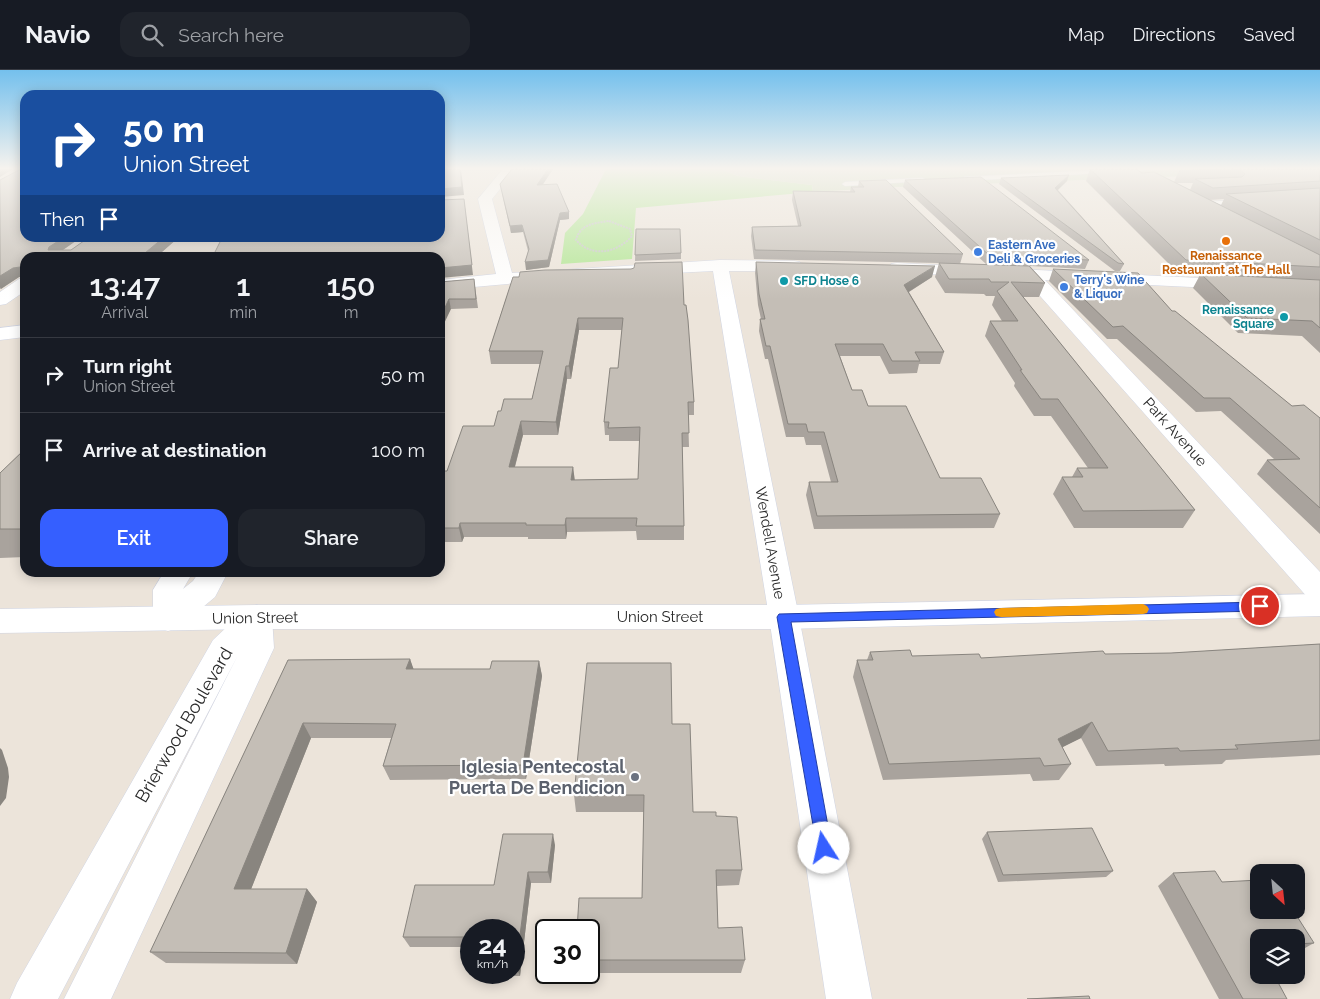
<!DOCTYPE html>
<style>
body{margin:0;font-family:Raleway,sans-serif;background:#20242c;color:#f1f3f6;height:100vh;display:flex;flex-direction:column;font-size:19px;white-space:nowrap}
*{box-sizing:border-box;margin:0}
p{font-size:16px;color:#9ea1a6}
.icon{flex:none;width:28px;height:28px;fill:none;stroke:currentColor;stroke-width:2;stroke-linecap:round;stroke-linejoin:round}
.map{position:relative;flex:1;overflow:hidden}
.sheet{position:absolute;left:20px;top:182px;width:425px;height:325px;display:flex;flex-direction:column;background:#171b24;border-radius:15px;box-shadow:0 2px 12px #0003}
.sheet>*{flex:none}
.hud{position:absolute;left:20px;top:20px;width:425px;height:152px;border-radius:15px;box-shadow:0 2px 12px #0003;background:#1a4fa0;color:#fff;overflow:hidden}
.needle{width:32px;rotate:153deg}
.fabs{position:absolute;left:1250px;top:794px;display:grid;gap:10px}
.fabs a{display:grid;place-items:center;width:55px;height:55px;border-radius:10px;background:#171b24;box-shadow:0 2px 12px #0003;font-size:25px}
.speed{position:absolute;left:460px;top:849px;display:flex;gap:10px;font-size:25px;font-weight:700;text-align:center}
.speed>*{display:grid;place-content:center;width:65px;height:65px;border-radius:50%;background:#171b24;box-shadow:0 2px 12px #0003;line-height:1}
.speed small{font-size:12px;font-weight:400}
.speed .limit{border:2px solid #111;border-radius:8px;background:#fff;color:#111}
.pin{position:absolute;display:grid;place-items:center;width:42px;height:42px;color:#fff;margin:-21px;border:2px solid #fff;border-radius:50%;box-shadow:0 1px 5px #0007}
.me{position:absolute;width:55px;margin:-28px;rotate:350deg;stroke-linejoin:round;filter:drop-shadow(0 0 4px #0008)}
.turn{display:flex;align-items:center;gap:18px;height:105px;padding:0 20px;font-size:22px}
.turn .icon{width:65px;height:65px;stroke-width:2.5}
.turn b{display:block;font-size:35px;line-height:42px}
.then{display:flex;align-items:center;height:48px;padding:0 20px;background:#0003;gap:10px;font-size:19px}
.eta{display:flex;justify-content:space-evenly;align-items:center;height:85px;text-align:center}
.eta b{font-size:30px;font-weight:600;line-height:35px}
.cta{display:flex;gap:10px;margin-top:auto;padding:10px 20px}
.cta a{flex:1;height:58px;border-radius:15px;background:#355fff;color:#fff;font-size:20px;font-weight:600;line-height:58px;text-align:center}
.cta a+a{background:#20242c;color:#f1f3f6}
ul{padding:0;list-style:none}
li{display:flex;align-items:center;gap:15px;height:75px;padding:0 20px;border-top:1px solid #363941}
li div{flex:1}
li b{display:block;font-size:19px}
li em{font-style:normal}
header{display:flex;align-items:center;gap:30px;box-sizing:border-box;height:70px;padding:0 25px;background:#171b24;border-bottom:1px solid #363941}
header strong{font-size:24px}
nav{display:flex;gap:28px;margin-inline-start:auto;font-size:18px}
.search{width:350px;height:45px;background:#20242c;display:flex;align-items:center;gap:12px;box-sizing:border-box;padding:0 18px;border-radius:15px;color:#9ea1a6;font-size:19px}
.map>svg:first-child{display:block}
.green{fill:#b2e693}
.cemetery{fill:#c4d7b0}
.lines{fill:none;stroke-linecap:round;stroke-linejoin:round}
.lane-casing{stroke:#cfd4e3;stroke-width:1}
.street-casing{stroke:#cfd4e3;stroke-width:1}
.secondary-casing{stroke:#cfd4e3;stroke-width:1}
.path{stroke:#c7c7c7;stroke-width:2;stroke-dasharray:2 1;stroke-linecap:butt}
.lane{fill:#fff;fill-rule:evenodd}
.street{fill:#fff;fill-rule:evenodd}
.secondary{fill:#fff;fill-rule:evenodd}
.wall{fill:#a9a39d;fill-rule:evenodd}
.shaded-wall{fill:#89857f}
.building{fill:#c4beb6;stroke:#89857f;fill-rule:evenodd}
.route{fill:#355fff;stroke:#223ea6}
.slow{fill:#f59e0b}
.food-dot{fill:#e8710a;stroke:#fff;stroke-width:2}
.shop-dot{fill:#3f7fe0;stroke:#fff;stroke-width:2}
.culture-dot{fill:#0f9aa8;stroke:#fff;stroke-width:2}
.worship-dot{fill:#6b7280;stroke:#fff;stroke-width:2}
.labels{text-anchor:middle;stroke-width:4.5;stroke-linejoin:round;paint-order:stroke}
.far-shop-label{font-size:12px;font-weight:bold;fill:#366cbe;stroke:#fff;text-anchor:start}
.far-food-label{font-size:12px;font-weight:bold;fill:#c56008;stroke:#fff}
.far-culture-label{font-size:12px;font-weight:bold;fill:#0d838f;stroke:#fff;text-anchor:start}
.street-label{font-size:15px;fill:#292929;stroke:#fff}
.near-street-label{font-size:18px;fill:#292929;stroke:#fff}
.near-worship-label{font-size:18px;font-weight:bold;fill:#5b616d;stroke:#fff;text-anchor:end}
</style>
<header>
<strong>Navio</strong>
<div class="search"><svg class="icon" aria-label="search" viewBox="0 0 24 24"><circle cx="10" cy="10" r="6"/><path d="M15 15l6 6"/></svg>Search here</div>
<nav><a>Map</a><a>Directions</a><a>Saved</a></nav>
</header>
<div class="map">
<svg width="1320" height="929" viewBox="0 0 1320 929">
<rect width="100%" height="100%" fill="#ece4da"/>
<path class="green" d="M606,99H721L738,106L812,115L813,122L636,138L632,189L561,194L565,163L583,144Z"/>
<path class="cemetery" d="M721,99H1320V101L896,117L813,122L812,115L738,106Z"/>
<g class="lines">
<g class="lane-casing">
<path id="lane" d="M1119,99H1169L964,111L961,109L964,107Z
M923,108L925,109V111L845,116L842,114L845,112Z
M1241,130L1244,132L1243,133L1202,136L1198,134L1202,132Z"/>
</g>
<g class="street-casing">
<path id="street" d="M503,99H516L492,129L512,203L720,190L794,191L800,192L802,196L800,200L794,201H729L799,547L872,929H826L769,547L713,201L573,208L440,220V210L496,204L478,129Z
M897,193L1240,210L1243,214L1240,218L1234,219L1045,210L1320,502V532L1309,529L1025,209L891,202L889,198L891,194Z
M25,208V221L6,234L0,235V222L19,209Z
M25,255V267L0,270V258Z
M164,502H193L183,519L193,511L199,502H228L215,527L179,557L168,561L157,557L153,549V520Z
M257,535L268,539L272,547L274,578L111,929H64L238,585L58,929H10L17,913L213,570L246,539Z"/>
</g>
<g class="secondary-casing">
<path id="secondary" d="M1320,524V546L784,559H257L0,563V539L257,535H784Z"/>
</g>
<path class="path" d="M609,151L630,159L632,166C617,183 592,188 576,170C580,154 595,153 609,151Z"/>
<use href="#lane" class="lane"/>
<use href="#street" class="street"/>
<use href="#secondary" class="secondary"/>
</g>
<path class="wall" d="M512,99H553L542,115L569,149L560,150L549,197L526,200L528,181L523,162L511,163L500,114Z
M1090,99H1136L1142,103L1174,112L1179,101L1320,99V283L1302,266L1238,263L1193,218L1200,205L1179,204L1086,111ZM1176,113H1193L1190,120ZM1224,129L1221,135L1209,130Z
M1001,108L1067,111L1058,120L1124,194L1120,201H1115L999,114Z
M0,110L80,168L63,180H71L88,168H178L155,188H25V216L21,209V207H19L0,219Z
M905,110L1089,190L1085,199L1030,196L1045,213L1039,227H1023L1195,440L1183,458H1074L1053,424L1062,407H1072L1077,398H1088L1051,346H1034L1014,316L1015,313L985,266L990,251H1002L992,235L995,226H986L984,224L945,223L935,207L939,193L754,189L751,166L752,157L798,156L792,130L793,121L850,122L851,117H858L859,111L963,184L960,194L1005,195L986,194L903,117Z
M636,159L681,183V189L635,191Z
M756,192L932,207L909,222L944,282L940,294H919L917,303L889,304L880,286H840L852,320L940,408L1000,444L994,458L814,459L806,425L809,412H831L821,375H806L804,367H786L768,289H765L759,261L760,249H761L758,235L755,203Z
M1053,199L1172,241L1292,336L1320,348V464L1257,404L1267,390L1274,389L1221,341L1196,342L1117,269H1107L1049,211Z
M513,207L684,235L694,332V345H688L689,377H682L684,456V470H637L636,461L567,462L566,469H528V467H464L462,472H440V401H447L494,356L501,341L532,329L540,294H491L489,281ZM579,260H622L618,298L604,352L605,365H609V371H640L638,409L574,410L573,397H515L523,365H558L567,309H571Z
M474,209L478,238L451,239L440,212Z
M25,379V487L0,488V403Z
M1320,574V685L1226,690L1222,694L1165,696L1164,694L1096,696L1081,668L1062,677L1071,694L1059,710L1033,711L1030,704L883,710L853,607L857,590H867L870,582L912,586L981,588L1171,583Z
M410,589L413,599H490L539,591L542,606L526,709L390,710L383,696L391,668H311L251,819H307L317,832L297,894L166,893L150,882L288,590Z
M672,654L693,742L716,746L742,800L739,815L717,816L718,858L745,890L741,903H577V902H589V860L642,828L644,742H576L574,725Z
M987,762L1113,801L1106,807L998,812L982,769Z
M555,775L551,813H531L520,906H475L473,902H514V860H471V877H410L403,867L494,815Z
M1173,803L1222,812L1314,873L1296,883V868H1259V905L1287,929H1219L1158,816Z"/>
<path class="shaded-wall" d="M0,99H13L0,107Z
M461,99L464,125L440,127V119Z
M548,99H553L538,122L537,115Z
M1069,105L1067,111L1053,124L1055,118Z
M464,129L473,205L440,208V198Z
M569,142V149L560,150L549,197L526,200L525,192L560,143Z
M522,155L523,162L511,163L510,156Z
M63,168H80L54,186L48,180L49,177Z
M163,168H178L155,188H139Z
M935,196L932,207L902,226L904,215Z
M20,197L25,207H19L1,219L0,217V206L13,198Z
M449,229L451,239L440,262V248Z
M578,248L579,260L571,309L569,296Z
M566,296L567,309L558,365L556,352Z
M521,351L523,365L511,411L509,397Z
M573,397L575,411L571,410Z
M566,448L567,462L566,469L565,455Z
M460,453L464,467L462,472L459,458Z
M410,589L415,603L406,599Z
M539,591L542,606L526,709L523,695Z
M1092,652L1081,668L1047,685L1058,669Z
M303,653L311,668L246,832L234,819Z
M0,678L2,680L8,698L9,707L6,728L0,736Z
M553,764L555,775L551,813L548,802Z
M528,802L531,813L520,906L516,897Z
M307,819L317,832L297,894L286,883Z"/>
<path class="building" d="M21,99H25V168H63L49,177L48,180H71L88,168H163L139,188H25V209H21L20,197L13,198L0,206V110Z
M440,99H460L462,117L440,119Z
M512,99H548L537,115L557,114L569,142L560,143L548,190L525,192L529,179L522,155L510,156L500,114Z
M1090,99H1136L1142,103L1154,102L1320,185V197L1186,190Z
M1223,99H1320V111L1213,118L1195,109L1242,107L1245,104L1240,100L1179,101Z
M1069,105L1055,118L1124,194L1118,193L1001,108Z
M981,107L1089,190L989,185L905,110Z
M886,110L963,184L755,180L752,157L801,156L793,121L855,122L851,117H864L859,111Z
M1320,118V170L1226,124Z
M464,129L472,195L440,198V188H212L222,168H440V130Z
M636,159H680L681,183L635,185Z
M682,192L684,235H686L688,250L694,332H688L689,363H682L684,456H636L637,448H566L565,455H526V453H460L459,458H440V401H447L463,356H494L498,341H501L504,329H532L543,281H489L513,207H519L520,202L545,200L631,199L634,198L635,193ZM578,248H623L618,298H610L604,352H609L608,358L640,357L638,409L571,410L573,397H509L521,351L556,352L566,296H569Z
M756,192L935,196L904,215L944,282H915L920,291H892L883,274H835L852,320H862L868,336H906L940,408H981L1000,444L817,446L809,412H838L824,362H808L806,354H788L770,276H766L760,249H765L759,224Z
M939,193L1029,196L1045,213L1011,212L1195,440L1083,441L1062,407H1083L1077,398H1108L1058,329H1041L1020,300H1022L990,251H1018L997,221L1009,212H991L989,209H949Z
M1053,199L1138,203L1172,241H1175L1292,336L1304,335L1320,348V438L1267,390L1300,389L1230,328H1204L1123,256L1113,257Z
M1201,204L1320,210V258L1312,251L1247,248Z
M474,209L476,229H449L440,248V212Z
M25,379V459H0V403Z
M1320,574V670L1235,675L1238,679L1180,681L1178,678L1108,681L1092,652L1058,669L1071,694L1044,696L1040,688L889,694L857,590H873L870,582L910,580L912,586L979,584L981,588L1103,581L1105,584L1171,583Z
M410,589L406,599H490L492,591H539L523,695L383,696L396,654L303,653L234,819H307L286,883L150,882L288,590Z
M587,593H671L672,654H690L693,742H716V746L737,747L742,800H716L718,858L742,857L745,890H589V860H577L579,828H642L644,725H574Z
M1092,758L1113,801L1003,805L987,762Z
M503,764H553L548,802H528L516,897H514V860H471V867H403L415,815H494Z
M1215,801L1222,812L1259,810V840H1293L1314,873L1296,874V868H1259V905H1274L1287,929H1243L1173,803Z
M1089,926L1090,929H1027Z"/>
<linearGradient id="sky" x2="0" y2="1"><stop stop-color="#74c0ed"/><stop offset="0.43" stop-color="#f6f3ee"/><stop offset="1" stop-color="#f6f3ee" stop-opacity="0"/></linearGradient>
<rect width="1320" height="229" fill="url(#sky)"/>
<path class="route" d="M1260,532L1265,533L1267,536L1265,540L1260,541L791,552L832,778L829,784L824,786L818,784L777,547L779,544Z"/>
<path class="slow" d="M1143,534L1147,536L1149,539L1147,543L1143,544L1001,547L996,546L994,542L996,539L1001,538Z"/>
<circle class="food-dot" cx="1226" cy="171" r="5"/>
<g class="shop-dot">
<circle cx="978" cy="182" r="5"/>
<circle cx="1064" cy="217" r="5"/>
</g>
<g class="culture-dot">
<circle cx="784" cy="211" r="5"/>
<circle cx="1284" cy="247" r="5"/>
</g>
<circle class="worship-dot" cx="635" cy="707" r="5"/>
<g class="labels">
<g class="far-shop-label">
<text x="988" y="179">Eastern Ave<tspan x="988" dy="14">Deli &amp; Groceries</tspan></text>
<text x="1074" y="214">Terry's Wine<tspan x="1074" dy="14">&amp; Liquor</tspan></text>
</g>
<g class="far-food-label">
<text x="1226" y="190">Renaissance<tspan x="1226" dy="14">Restaurant at The Hall</tspan></text>
</g>
<g class="far-culture-label">
<text x="794" y="215">SFD Hose 6</text>
<text x="1274" y="244" text-anchor="end">Renaissance<tspan x="1274" dy="14">Square</tspan></text>
</g>
<g class="street-label">
<text transform="translate(1175 362) rotate(48)" y="5">Park Avenue</text>
<text transform="translate(770 473) rotate(80)" y="5">Wendell Avenue</text>
<text x="660" y="552">Union Street</text>
<text transform="translate(255 548) rotate(-1)" y="5">Union Street</text>
</g>
<g class="near-street-label">
<text transform="translate(184 655) rotate(-60)" y="6">Brierwood Boulevard</text>
</g>
<g class="near-worship-label">
<text x="625" y="703">Iglesia Pentecostal<tspan x="625" dy="21">Puerta De Bendicion</tspan></text>
</g>
</g>
</svg>
<div class="fabs">
<a><svg class="needle" viewBox="-14 -14 28 28"><path d="M0-13l5 13h-10z" fill="#e53935"/><path d="M0 13l5-13h-10z" fill="#9ea1a6"/></svg></a>
<a><svg class="icon" aria-label="layers" viewBox="0 0 24 24"><path d="M12 4l9 5-9 5-9-5zM3 14l9 5 9-5"/></svg></a>
</div>
<div class="speed"><div>24<small>km/h</small></div><div class="limit">30</div></div>
<div class="pin" style="left:1260px;top:536px;background:#d93025"><svg class="icon" aria-label="arrive" viewBox="0 0 24 24"><path d="M6 21V4h12l-3 4 3 4H6"/></svg></div>
<svg class="me" style="left:824px;top:778px" viewBox="-20 -20 40 40"><circle r="19" fill="#fff"/><path d="M0-13L10 11 0 6-10 11z" fill="#355fff"/></svg>
<div class="hud">
<div class="turn"><svg class="icon" aria-label="right" viewBox="0 0 24 24"><path d="M7 20v-9h11M14 6l5 5-5 5"/></svg><div><b>50 m</b>Union Street</div></div>
<div class="then">Then<svg class="icon" aria-label="arrive" viewBox="0 0 24 24"><path d="M6 21V4h12l-3 4 3 4H6"/></svg></div>
</div>
<section class="sheet">
<div class="eta">
<div><b>13:47</b><p>Arrival</p></div>
<div><b>1</b><p>min</p></div>
<div><b>150</b><p>m</p></div>
</div>
<ul>
<li><svg class="icon" aria-label="right" viewBox="0 0 24 24"><path d="M7 20v-9h11M14 6l5 5-5 5"/></svg><div><b>Turn right</b><p>Union Street</p></div><em>50 m</em></li>
<li><svg class="icon" aria-label="arrive" viewBox="0 0 24 24"><path d="M6 21V4h12l-3 4 3 4H6"/></svg><div><b>Arrive at destination</b></div><em>100 m</em></li>
</ul>
<div class="cta"><a>Exit</a><a>Share</a></div>
</section>
</div>
